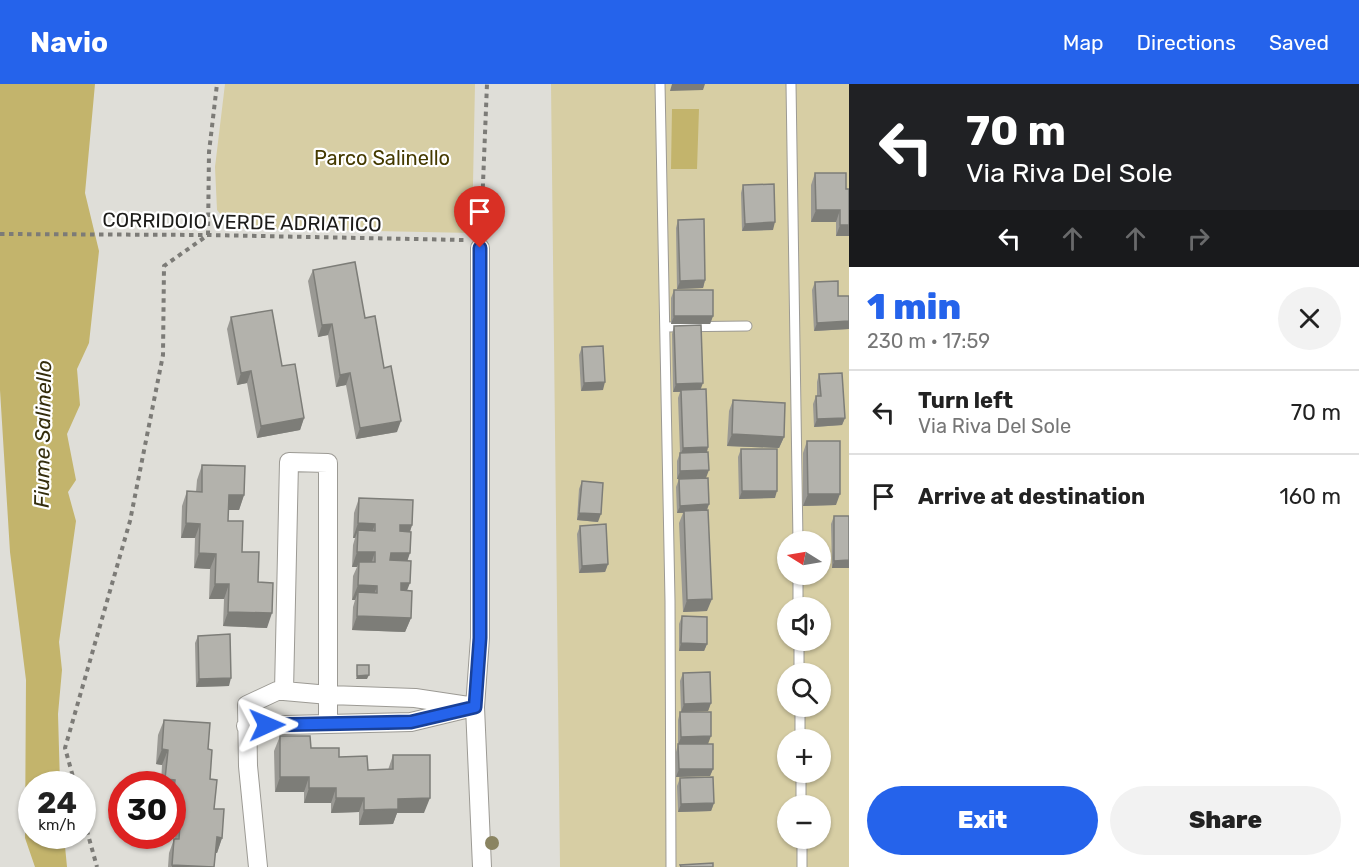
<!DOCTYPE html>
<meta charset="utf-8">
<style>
body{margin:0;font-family:Rubik,sans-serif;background:#f2f2f2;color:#222;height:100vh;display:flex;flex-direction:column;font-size:22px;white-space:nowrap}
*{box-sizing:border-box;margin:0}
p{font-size:20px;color:#767676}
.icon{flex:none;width:33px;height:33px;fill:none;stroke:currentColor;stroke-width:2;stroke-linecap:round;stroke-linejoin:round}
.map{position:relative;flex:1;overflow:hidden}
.panel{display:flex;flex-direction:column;background:#fff;width:510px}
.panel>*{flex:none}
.top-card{background:#202124;color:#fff;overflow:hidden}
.needle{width:39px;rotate:281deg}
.tools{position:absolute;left:777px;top:447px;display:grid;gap:12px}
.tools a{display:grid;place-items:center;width:54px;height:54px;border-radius:50%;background:#fff;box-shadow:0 2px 4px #0004;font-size:30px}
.speed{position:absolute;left:18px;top:687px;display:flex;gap:12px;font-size:30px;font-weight:700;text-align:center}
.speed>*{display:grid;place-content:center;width:78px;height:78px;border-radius:50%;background:#fff;box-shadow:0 2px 4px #0004;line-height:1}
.speed small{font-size:15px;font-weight:400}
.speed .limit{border:9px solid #d22;background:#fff;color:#111}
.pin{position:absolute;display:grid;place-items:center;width:51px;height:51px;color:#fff;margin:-62px -26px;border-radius:50% 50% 50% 0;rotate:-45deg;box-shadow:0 0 6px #0007}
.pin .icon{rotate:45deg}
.me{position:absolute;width:66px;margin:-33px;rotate:89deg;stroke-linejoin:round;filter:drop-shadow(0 0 4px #0008)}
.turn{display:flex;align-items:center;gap:21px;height:126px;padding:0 18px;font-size:27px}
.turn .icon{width:78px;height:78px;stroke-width:2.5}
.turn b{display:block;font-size:42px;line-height:51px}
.lanes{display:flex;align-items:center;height:57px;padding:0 18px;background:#0003;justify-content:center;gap:30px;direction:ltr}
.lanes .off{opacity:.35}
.round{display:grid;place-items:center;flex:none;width:63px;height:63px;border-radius:32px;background:#f2f2f2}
.headline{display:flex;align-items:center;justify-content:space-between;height:102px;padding:0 18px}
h1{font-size:36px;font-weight:800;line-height:45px;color:#2563eb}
.action{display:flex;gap:12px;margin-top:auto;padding:12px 18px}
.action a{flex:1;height:69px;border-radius:36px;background:#2563eb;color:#fff;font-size:24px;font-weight:800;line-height:69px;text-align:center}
.action a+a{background:#f2f2f2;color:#222}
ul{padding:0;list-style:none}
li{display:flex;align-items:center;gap:18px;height:84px;padding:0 18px;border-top:2px solid #e0e0e0}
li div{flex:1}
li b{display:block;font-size:22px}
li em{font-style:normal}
header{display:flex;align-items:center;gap:36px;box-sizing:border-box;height:84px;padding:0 30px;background:#2563eb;color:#fff}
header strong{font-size:28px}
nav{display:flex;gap:33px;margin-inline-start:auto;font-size:21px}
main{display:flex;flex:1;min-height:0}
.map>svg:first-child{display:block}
.green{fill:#d7cea4;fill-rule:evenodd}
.water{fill:#c3b46c}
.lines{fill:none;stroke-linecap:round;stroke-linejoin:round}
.lane-casing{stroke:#9c9a94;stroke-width:11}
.street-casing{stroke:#9c9a94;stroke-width:20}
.path{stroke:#7c7b77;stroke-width:4;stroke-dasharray:4.5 4.5;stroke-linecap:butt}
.lane{stroke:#fff;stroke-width:9}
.street{stroke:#fff;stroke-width:18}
.tree{fill:#8a8461}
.wall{fill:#9a9994}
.shaded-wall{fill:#7d7d78}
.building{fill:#b3b2ac;stroke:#7d7d78;stroke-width:1.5}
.route-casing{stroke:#184099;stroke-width:15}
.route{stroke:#2563eb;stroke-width:10}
.labels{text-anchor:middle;stroke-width:4.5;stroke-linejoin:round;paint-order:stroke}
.park-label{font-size:20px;fill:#453a00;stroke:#fff}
.street-label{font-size:20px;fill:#1c1b19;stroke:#fff}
.water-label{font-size:21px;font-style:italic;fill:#342d0c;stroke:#fff}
</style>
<header>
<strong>Navio</strong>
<nav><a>Map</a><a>Directions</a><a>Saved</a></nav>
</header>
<main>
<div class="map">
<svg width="849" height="783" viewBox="0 0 849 783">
<rect width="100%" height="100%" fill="#dfded8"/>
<path class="green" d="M225,0H475L472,149L232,144L217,126L215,83Z
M551,0H849V783H560ZM788,458H820V490H788ZM788,524H820V556H788ZM788,590H820V622H788ZM788,656H820V688H788ZM788,722H820V754H788Z"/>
<path class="water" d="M0,0H95L85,109L99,167L89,259L77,285L80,321L67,350L76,396L68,408L76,437L59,558L62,586L58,630L60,700H32V752H64L67,783H35L25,754L26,596L10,468L0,306Z
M672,25H699L697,85H671Z"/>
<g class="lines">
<g class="lane-casing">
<path id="lane" d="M660,0L670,517L671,783
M791,0L798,458
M665,243L747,242
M798,490V524
M799,556V590
M800,622V656
M801,688V722
M802,754V783"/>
</g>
<g class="street-casing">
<path id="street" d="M480,164V554L475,623L482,783
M284,607L289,378L328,379V640
M246,642L411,638L465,625
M258,783L248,682L247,621L277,607H284L329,611L415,614L475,623"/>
</g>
<path class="path" d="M481,149L487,0
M0,150L208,151L464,156
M208,151L209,68L217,0
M75,700L65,664L130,437L163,271L164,182L208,151
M82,729L97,783"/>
<use href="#lane" class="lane"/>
<use href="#street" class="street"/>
</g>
<circle class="tree" cx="492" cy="759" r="7"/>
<path class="wall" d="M815,89L846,105L849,152H836V138H811V101Z
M743,101L773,146L742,147L741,109Z
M678,136L705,196L703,204L677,205L676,144Z
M313,186L365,234L384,284L397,348L356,355L346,301L336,303L328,251L318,253L308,197Z
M815,198L838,212H849V245L814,247L812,206Z
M674,206L713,232L710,240H671V214Z
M231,233L304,334L300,346L257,354L247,299L237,301L227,245Z
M674,242L700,305L708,363L707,368L706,394L709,420L707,426V527L683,528L679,439L683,429H677L676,403L679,395L698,394L677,395V377L680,369L678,314L680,308H673L672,250Z
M582,263L603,306L581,307L579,271Z
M819,290L845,334L842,341L814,343L813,320L816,312H817V298Z
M733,316L784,353L779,364L727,362L729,327Z
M807,357L836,421L803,422V369Z
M741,365L775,414L739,415L738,373Z
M202,381L244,411L239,426H228V437L242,468L258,498L267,544L223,542L224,515H209L210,485L194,484L195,454H181L182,422L187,407L196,408L197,396Z
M582,397L598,438L577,436L579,405Z
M359,414L412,441L410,448L407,477V507L411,534L405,548L352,546L353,523L355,516H352L353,492L357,483H352L353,461L355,454H353L354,429Z
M834,432L849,484H832L831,440Z
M580,442L608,480L605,488L579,489L577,450Z
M682,532L707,560L704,567H679V540Z
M198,552L229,602L196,603L195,559Z
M683,589L711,619L708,627L681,628L680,597Z
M680,628L708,660L713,685L710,692L676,693V668L678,660V636Z
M164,636L208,665L210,695L214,725L222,754L217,769H215L214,783H168L169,769L174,755H175L176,740H172V700H161L162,681L156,680L158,651Z
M280,652L311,664L339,673L368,686H388L393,671L424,729H397L393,740L359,741V728L331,729V719H304V708H275L274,667Z
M680,694L714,719L711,727L678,728L677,702Z"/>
<path class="shaded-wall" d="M672,0H705L703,6L670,7Z
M816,126H840L836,138H811Z
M775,138L773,146L742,147L745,140Z
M840,141H849V152H836Z
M705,196L703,204L677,205L680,197Z
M674,232H713L710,240H671Z
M849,237V245L814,247L817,239Z
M332,240L328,251L318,253L322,241Z
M251,287L247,299L237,301L241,289Z
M350,289L346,301L336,303L340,291Z
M605,298L603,306L581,307L584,299Z
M703,299L700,307L673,308L676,300Z
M304,334L300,346L257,354L261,342Z
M845,334L842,341L814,343L817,335Z
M401,337L397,348L356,355L360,344Z
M732,350L784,353L779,364L727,362Z
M708,363L706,371L680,372L683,364Z
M709,386L706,394L677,395L680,387Z
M742,407H777L775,414L739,415Z
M808,410H840L836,421L803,422Z
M229,411H244L239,426H223Z
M709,420L706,428L677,429L680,422Z
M579,429L601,430L598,438L577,436Z
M186,439L200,440L195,454H181Z
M358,439L375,440L370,455L358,446L355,454H353Z
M400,441H412L407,456H395Z
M357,468H375L370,483L359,478L357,483H352Z
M199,469L216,470L210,485L194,484Z
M391,469H410L405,484H386Z
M849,476V484H832L834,477Z
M608,480L605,488L579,489L582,482Z
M401,499H410L404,514H396Z
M215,500H229L224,515H209Z
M358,501L377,502L372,517L358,508L355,516H352Z
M712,515L707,527L683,528L687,516Z
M228,528L272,529L267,544L223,542Z
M357,532L411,534L405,548L352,546Z
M681,559L707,560L704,567H679Z
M369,591L367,595H356L357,592Z
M231,594L229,602L196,603L199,595Z
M711,619L708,627L681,628L684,620Z
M711,652L708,660L678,661L681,653Z
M162,665L168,666L162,681L156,680Z
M679,685H713L710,692L676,693Z
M280,693H309L304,708H275Z
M165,695L175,696L172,701L163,700Z
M309,704H336L331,719H304Z
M336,714H364L359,728L331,729Z
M430,714L424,729H397L393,740L359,741L364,726L398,715Z
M714,719L711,727L678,728L681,720Z
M172,724L181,725L176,740H172Z
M217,753L222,754L217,769L211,768Z
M172,781L200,783H172Z"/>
<path class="building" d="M815,89H846V105H849V141H840V126H816Z
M774,100L775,138L745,140L743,101Z
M704,135L705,196L680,197L678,136Z
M355,178L365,234L375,232L384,284L391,282L401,337L360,344L350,289L340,291L332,240L322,241L313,186Z
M838,197V212H849V237L817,239L815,198Z
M674,206H713V232H674Z
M272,226L282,282L295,280L304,334L261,342L251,287L241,289L231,233Z
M701,241L703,299L676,300L674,242Z
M603,262L605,298L584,299L582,263Z
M842,289L845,334L817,335L816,312H821L819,290Z
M706,305L708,363L683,364L681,306Z
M733,316L785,319L784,353L732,350Z
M807,357H840V410H808Z
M741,365H777V407H742Z
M708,368L709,386L680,387V369Z
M202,381L245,382L244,411H229L228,437H243L242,468H259L258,498L273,499L272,529L228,528L229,500H215L216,470L199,469L200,440L186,439L187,407L202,408Z
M708,394L709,420L680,422L679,395Z
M582,397L603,399L601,430L579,429Z
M359,414L413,416L412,441H400V447L411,448L410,469H391L390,476L411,477L410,499H401V506L412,507L411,534L357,532L358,508L377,509V502L358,501L359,478H375V468H357L358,446L375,447V440L358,439Z
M708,426L712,515L687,516L684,427Z
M834,432H849V476L834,477Z
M606,440L608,480L582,482L580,442Z
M682,532L707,533V560L681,559Z
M230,550L231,594L199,595L198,552Z
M357,581H369V591L357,592Z
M710,588L711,619L684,620L683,589Z
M680,628H711V652L681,653Z
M164,636L210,639L208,665L212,666L210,695L217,696L214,725H224L222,754L217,753L214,783L172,781L174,755H179L181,725L172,724L175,696L165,695L168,666L162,665Z
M280,652H310L311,664H339V673L367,672L368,686L393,685V671H430V714L398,715V725L364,726V714H336V704H309V693H280Z
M678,660H713V685H679Z
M713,693L714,719L681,720L680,694Z
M713,779V783H681L680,781Z"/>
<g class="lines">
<g class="route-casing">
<path id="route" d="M267,641L411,638L475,623L480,554V164"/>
</g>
<use href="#route" class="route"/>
</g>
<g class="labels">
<g class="park-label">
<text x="382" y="81">Parco Salinello</text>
</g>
<g class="street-label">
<text transform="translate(242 138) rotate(1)" y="7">CORRIDOIO VERDE ADRIATICO</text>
</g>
<g class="water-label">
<text transform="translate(43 350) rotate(-89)" y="7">Fiume Salinello</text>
</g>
</g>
</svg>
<div class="tools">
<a><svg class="needle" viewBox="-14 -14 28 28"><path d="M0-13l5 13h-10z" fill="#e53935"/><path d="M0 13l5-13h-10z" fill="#767676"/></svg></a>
<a><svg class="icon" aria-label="sound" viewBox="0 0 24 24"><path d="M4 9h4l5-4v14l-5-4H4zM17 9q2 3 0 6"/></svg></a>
<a><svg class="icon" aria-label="search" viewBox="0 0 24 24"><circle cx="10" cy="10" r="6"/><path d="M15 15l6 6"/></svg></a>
<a>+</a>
<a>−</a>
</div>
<div class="speed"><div>24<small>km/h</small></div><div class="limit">30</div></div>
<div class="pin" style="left:480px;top:164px;background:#d93025"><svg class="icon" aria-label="arrive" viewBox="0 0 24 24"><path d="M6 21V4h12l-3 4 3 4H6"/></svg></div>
<svg class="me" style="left:267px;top:641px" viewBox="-20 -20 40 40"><path d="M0-17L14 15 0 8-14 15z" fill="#2563eb" stroke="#fff" stroke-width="4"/></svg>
</div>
<section class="panel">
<div class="top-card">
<div class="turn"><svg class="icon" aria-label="left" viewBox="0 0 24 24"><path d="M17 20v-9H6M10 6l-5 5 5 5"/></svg><div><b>70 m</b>Via Riva Del Sole</div></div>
<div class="lanes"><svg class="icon" aria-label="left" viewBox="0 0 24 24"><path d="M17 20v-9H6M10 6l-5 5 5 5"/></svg><svg class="icon off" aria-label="ahead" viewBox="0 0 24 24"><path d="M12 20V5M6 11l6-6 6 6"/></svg><svg class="icon off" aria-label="ahead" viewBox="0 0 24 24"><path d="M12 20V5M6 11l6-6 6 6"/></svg><svg class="icon off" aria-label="right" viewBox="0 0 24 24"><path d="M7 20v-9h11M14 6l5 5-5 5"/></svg></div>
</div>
<div class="headline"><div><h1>1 min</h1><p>230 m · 17:59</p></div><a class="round"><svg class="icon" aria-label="close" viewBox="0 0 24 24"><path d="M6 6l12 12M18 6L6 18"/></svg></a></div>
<ul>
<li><svg class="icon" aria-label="left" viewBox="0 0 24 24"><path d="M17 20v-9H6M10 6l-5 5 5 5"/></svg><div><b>Turn left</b><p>Via Riva Del Sole</p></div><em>70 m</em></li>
<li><svg class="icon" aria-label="arrive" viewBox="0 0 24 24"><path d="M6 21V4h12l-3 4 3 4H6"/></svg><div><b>Arrive at destination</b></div><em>160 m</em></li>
</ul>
<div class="action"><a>Exit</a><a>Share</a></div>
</section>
</main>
